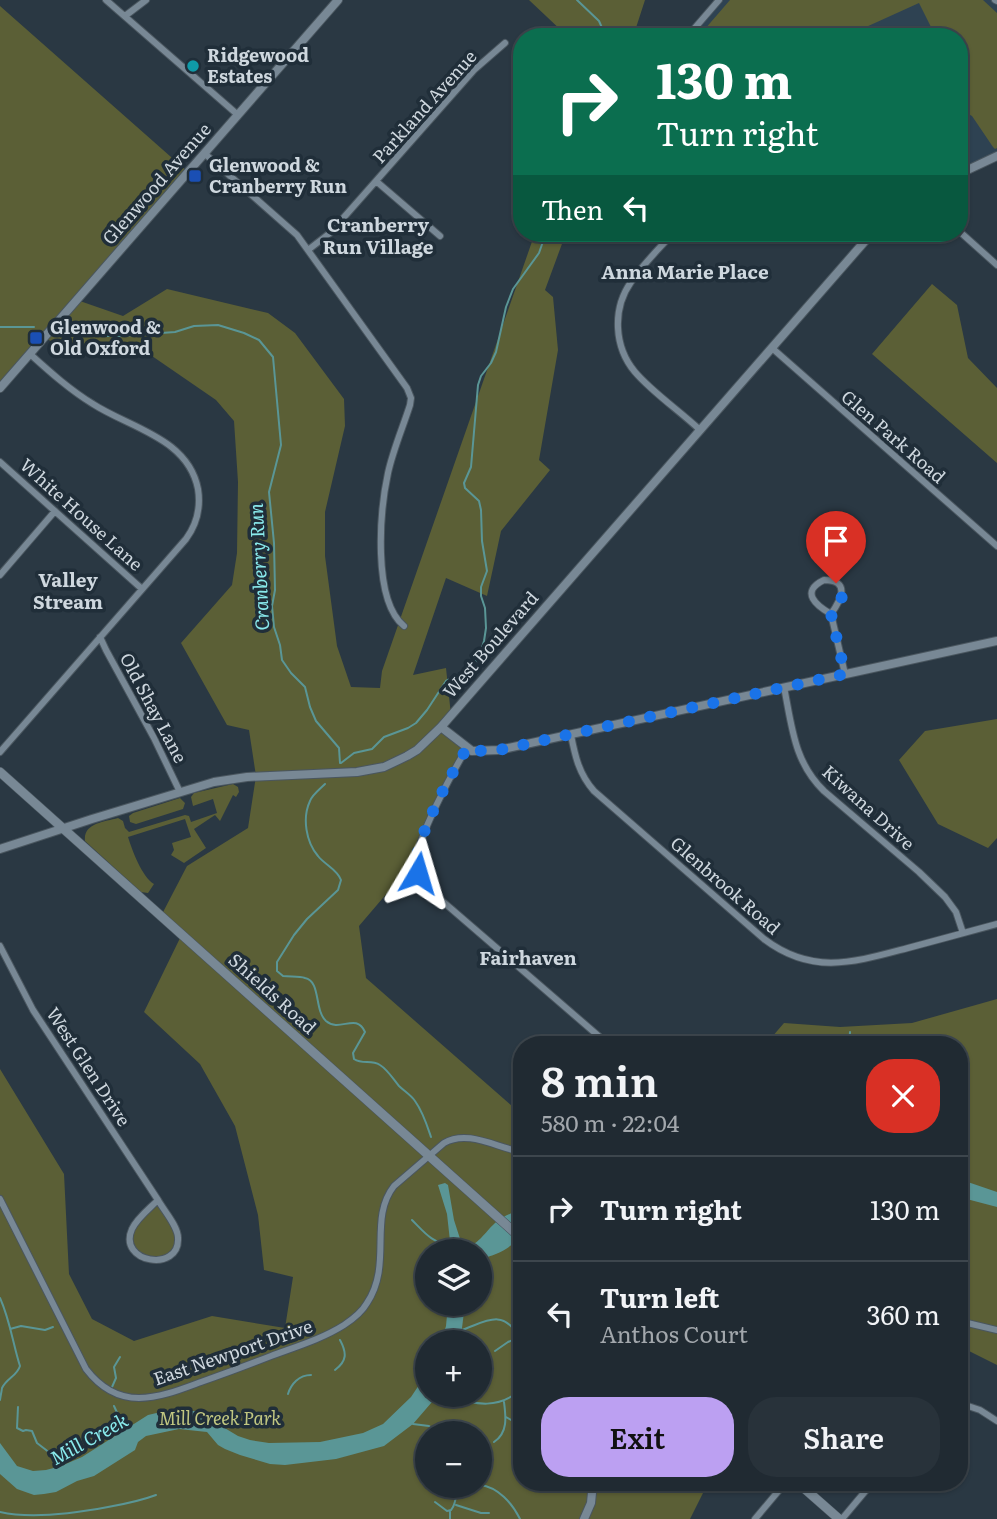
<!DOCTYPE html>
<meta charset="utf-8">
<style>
body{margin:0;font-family:Literata,serif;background:#28323a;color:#f1f3f6;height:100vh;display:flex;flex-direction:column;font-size:26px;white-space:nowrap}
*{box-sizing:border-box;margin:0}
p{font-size:23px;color:#a2a7ac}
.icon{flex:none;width:38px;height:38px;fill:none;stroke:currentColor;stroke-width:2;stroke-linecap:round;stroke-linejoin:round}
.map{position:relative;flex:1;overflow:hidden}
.drawer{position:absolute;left:513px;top:1036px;width:455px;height:455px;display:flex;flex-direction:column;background:#202a32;border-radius:28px;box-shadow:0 2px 5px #0004,0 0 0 2px #3d464d}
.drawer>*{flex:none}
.top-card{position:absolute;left:513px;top:28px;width:455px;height:214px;border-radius:28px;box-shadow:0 2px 5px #0004,0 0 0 2px #3d464d;background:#0b6e4f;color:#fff;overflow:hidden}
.buttons{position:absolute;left:415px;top:1239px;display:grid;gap:14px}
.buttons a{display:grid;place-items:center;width:77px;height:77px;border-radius:50%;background:#202a32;box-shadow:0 2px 5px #0004,0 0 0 2px #3d464d;font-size:35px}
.pin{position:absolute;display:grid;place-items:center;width:60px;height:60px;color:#fff;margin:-72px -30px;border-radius:50% 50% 50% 0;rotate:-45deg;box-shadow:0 0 7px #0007}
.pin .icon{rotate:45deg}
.me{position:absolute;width:77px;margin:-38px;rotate:7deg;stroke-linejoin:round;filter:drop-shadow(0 0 5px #0008)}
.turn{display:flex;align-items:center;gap:24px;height:147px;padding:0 28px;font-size:32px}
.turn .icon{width:91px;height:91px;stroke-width:2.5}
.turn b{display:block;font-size:49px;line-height:60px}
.then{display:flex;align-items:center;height:66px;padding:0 28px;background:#0003;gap:14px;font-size:26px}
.round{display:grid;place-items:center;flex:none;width:74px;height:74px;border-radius:28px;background:#28323a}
.summary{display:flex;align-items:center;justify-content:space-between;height:119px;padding:0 28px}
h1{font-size:42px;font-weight:600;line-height:52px}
.button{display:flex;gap:14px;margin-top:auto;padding:14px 28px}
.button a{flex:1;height:80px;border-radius:28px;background:#bca0f2;color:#111;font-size:28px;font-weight:600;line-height:80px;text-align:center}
.button a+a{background:#28323a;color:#f1f3f6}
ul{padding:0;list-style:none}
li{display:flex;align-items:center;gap:21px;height:105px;padding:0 28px;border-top:2px solid #3d464d}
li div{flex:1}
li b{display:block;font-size:26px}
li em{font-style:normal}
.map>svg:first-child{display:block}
.built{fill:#2e4252}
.green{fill:#5b5f36;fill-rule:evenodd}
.water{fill:#5a9696}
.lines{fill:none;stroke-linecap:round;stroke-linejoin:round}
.stream{stroke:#5a9696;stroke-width:2}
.minor-casing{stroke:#4a565f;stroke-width:8}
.tertiary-casing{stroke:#4a565f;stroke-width:10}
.secondary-casing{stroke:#4a565f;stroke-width:10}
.minor{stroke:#788895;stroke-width:6}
.tertiary{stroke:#788895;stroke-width:8}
.secondary{stroke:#788895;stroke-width:9}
.route{stroke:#1a73e8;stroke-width:12;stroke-dasharray:0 21.6}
.culture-dot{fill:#0f9aa8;stroke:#202e39;stroke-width:2.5}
.transit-dot{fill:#1a4fb4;stroke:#202e39;stroke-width:2.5}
.labels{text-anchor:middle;stroke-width:7;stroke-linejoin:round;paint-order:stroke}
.poi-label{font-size:18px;font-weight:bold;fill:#ced7de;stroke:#202e39;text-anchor:start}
.street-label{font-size:18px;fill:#ced7de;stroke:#202e39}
.park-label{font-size:18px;font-style:italic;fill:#c1c781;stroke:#202e39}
.neighbourhood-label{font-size:19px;font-weight:bold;fill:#ced7de;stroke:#202e39}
.water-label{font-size:19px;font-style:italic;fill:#89eaec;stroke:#202e39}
</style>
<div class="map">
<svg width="997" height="1519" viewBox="0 0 997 1519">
<rect width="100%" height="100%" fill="#2a3843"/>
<path class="built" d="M719,0H995L997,1V156L959,174V37H687Z"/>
<path class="green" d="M529,0H645L633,37H564V33Z
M730,0H983L997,13V148L995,149L993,147L972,116L959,109V79L961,78L959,74V37H936L919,3L844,37H698Z
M0,6L188,172L77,300L123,316L167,289L268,313L295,333L344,399L345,426L325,512V556L337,646L351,687L380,688L382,671L535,233H566L545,290L553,297L558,350L539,460L550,470L501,531L487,596L446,578L413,675L446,668L451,715L441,727L467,748L423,836L417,858L359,926L366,978L521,1114L522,1482H695L704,1491L690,1519H0V1069L64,1174L69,1274L92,1319L134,1341L212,1316L285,1328L293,1277L264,1270L258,1215L235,1126L200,1064L144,1012L182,934L161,916L187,866L248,828L256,776L249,730L227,725L181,643L232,585L237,553L238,482L234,421L216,400L152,356L119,357L79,353L44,338L0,388ZM427,1251H480V1304H427ZM427,1342H480V1395H427ZM427,1433H480V1486H427Z
M932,284L957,305L968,358L997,388V463L872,354Z
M997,719V838L988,848L938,824L899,760L925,731Z
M233,784L238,787L239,792L236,797L233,795L220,821L215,815L194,829L206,848L184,863L171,855L174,850L172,843L191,837L185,819L128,837C132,850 142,877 154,884L148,893L141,892L85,841C83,823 104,822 118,818L123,821L125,828L129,832L185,815L189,816L191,822L217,813L213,799L193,806L191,797L194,793Z
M180,798L185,803L183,809L136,824L130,822L129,816L133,813Z
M997,999V1365L959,1346V1045H765L784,1023L840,1027L912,1023Z
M158,1200L177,1231L176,1249L159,1260L137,1253L131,1233Z"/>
<path class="water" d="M959,1179L997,1192V1207L959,1197Z
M445,1183L448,1185L454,1220L463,1248C479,1245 484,1233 495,1223C503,1216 512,1213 521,1209V1236C507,1251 498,1254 480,1259V1251H455L450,1241L447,1214L438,1185Z
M448,1304H465L461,1336L458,1342H441L446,1326Z
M427,1373V1395H438L413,1424L384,1446L336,1459L285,1465L270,1464L240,1455L225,1449L218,1445L207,1432L179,1429L146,1436L138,1442L135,1450L94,1476L77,1481L56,1492L44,1494L34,1495L17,1489L0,1474V1443L17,1466L33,1471L46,1470L61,1466L82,1457L148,1415L165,1411H197L213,1415L221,1421L223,1427L238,1436L250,1440L269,1443L320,1442L363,1433L383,1424L411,1397Z"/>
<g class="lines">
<path class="stream" d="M577,0L599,21L606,37
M0,327H34
M69,332L91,336H120L175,332L194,326L218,325L244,333L259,340L273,357L281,445L269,492L274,543L275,590L272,606L274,627L280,645L282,660L291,673L305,687L310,707L316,721L339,748L340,763
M341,763L354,753L372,749L384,737L408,728L416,723L427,710L446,681L472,667L480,654L484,641L486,628L485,608L481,596V587L487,571L482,541L481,510L479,501L465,488L464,483L471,467L478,385L481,376L491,363L496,352L506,307L513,289L539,253L546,233
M325,784C320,789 312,795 310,801C302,818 306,842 318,856C325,865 337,869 341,880L338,890L307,919L294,935L277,962V971L283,976C290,977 299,976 305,978C321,981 314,1010 326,1021C340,1033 356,1012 365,1032L353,1053L354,1059C363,1065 371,1059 380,1065C388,1070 393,1079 399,1086C404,1091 411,1095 415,1101C423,1112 427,1125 431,1137
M849,1045L850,1032
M412,1220C425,1233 432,1243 451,1245
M0,1298C10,1320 13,1344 20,1366C17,1376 7,1378 2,1388C2,1389 0,1399 0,1400
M10,1329L21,1326L45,1330L53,1327
M462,1330C485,1322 503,1308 518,1336
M495,1351L508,1342L522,1336
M335,1370C347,1361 347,1353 340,1340
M112,1387L116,1378L114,1367L120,1357
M288,1394C291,1384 299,1375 311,1375
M450,1395C476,1406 499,1409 522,1389
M114,1406L125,1430
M18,1407L17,1428L23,1431L26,1430L32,1431L37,1443L50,1453L56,1467
M506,1417L521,1426L522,1445
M217,1418L223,1414H233
M413,1424L429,1426L440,1433
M494,1442C508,1433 506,1417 504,1402
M422,1483V1480L427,1473
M480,1485C498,1487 512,1503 520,1519
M435,1502L447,1511L451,1510C458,1502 453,1493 462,1486
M456,1505L481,1513H489
M450,1511V1519
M0,1512C31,1519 76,1513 108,1507C125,1504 140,1501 156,1495"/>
<g class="minor-casing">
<path id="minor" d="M106,0L238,115
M995,0L997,1
M125,16L146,0
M687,37L719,0
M204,153L297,235L407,388L411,398L410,405C403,427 393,450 388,473C380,510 372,600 404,626
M376,181L440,236
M959,231L997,265
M673,233C659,249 643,264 631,282C612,309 614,347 635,372C653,393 680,411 700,430
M308,250L330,233L474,70L505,43
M772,348L997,546
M0,462L142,589
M0,575L55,511
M824,580C851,580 841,600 831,614C817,606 799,592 824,580Z
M831,614L845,674
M100,637L106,650L154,738L180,792
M784,687C792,727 794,762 824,791L919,872L945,897L956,912L963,933
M571,735C575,756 579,774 594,791L764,939C813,976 855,962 908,948C938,940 967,932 997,924
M467,748C453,771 417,838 416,862C416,872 420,879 426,887L609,1045
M0,752L186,539C197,524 201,508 198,489C188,438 130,428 93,404C70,390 50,372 30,354
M0,946L33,1010L158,1200C164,1211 178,1226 178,1238C180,1273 117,1263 132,1229C137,1218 149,1209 158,1200
M0,1199L86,1369C99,1386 116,1398 139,1398C160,1398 182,1389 201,1382C224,1374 248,1365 271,1356C295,1347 322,1339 344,1325C353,1319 362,1312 367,1303C393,1264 368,1219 394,1186L444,1143C468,1129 497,1148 522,1152
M959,1321L997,1330
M959,1403L980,1410L997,1421
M755,1519L786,1482
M842,1519L873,1482"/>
</g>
<g class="tertiary-casing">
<path id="tertiary" d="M959,174L997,156
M0,388L338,0
M441,727L472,751L499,750L997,641
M0,849L92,819L214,782L247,777L357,772L384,767L407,756L417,750L441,727L872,233
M584,1519L591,1503L593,1482"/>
</g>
<g class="secondary-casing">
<path id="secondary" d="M0,772L522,1239
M797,1482L839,1519"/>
</g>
<use href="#minor" class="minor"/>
<use href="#tertiary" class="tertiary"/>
<use href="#secondary" class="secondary"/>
</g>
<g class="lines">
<path class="route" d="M418,873C417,867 416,862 417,856C423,825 450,776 467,748L472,751L499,750L845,674L831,614L842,597L840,587L836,583"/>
</g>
<circle class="culture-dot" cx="193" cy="66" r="7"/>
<g class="transit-dot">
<rect x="188" y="169" width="14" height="14" rx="3.5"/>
<rect x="29" y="331" width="14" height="14" rx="3.5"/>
</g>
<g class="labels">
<g class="poi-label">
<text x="207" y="62">Ridgewood<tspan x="207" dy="21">Estates</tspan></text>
<text x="209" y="172">Glenwood &amp;<tspan x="209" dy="21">Cranberry Run</tspan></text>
<text x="50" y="334">Glenwood &amp;<tspan x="50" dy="21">Old Oxford</tspan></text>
</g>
<g class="street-label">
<text transform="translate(425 107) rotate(-48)" y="6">Parkland Avenue</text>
<text transform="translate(157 184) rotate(-49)" y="6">Glenwood Avenue</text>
<text transform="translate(893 437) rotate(41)" y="6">Glen Park Road</text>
<text transform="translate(81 515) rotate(42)" y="6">White House Lane</text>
<text transform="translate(491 645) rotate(-49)" y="6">West Boulevard</text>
<text transform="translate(153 708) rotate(62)" y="6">Old Shay Lane</text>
<text transform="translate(868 808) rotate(42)" y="6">Kiwana Drive</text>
<text transform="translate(725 886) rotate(41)" y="6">Glenbrook Road</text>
<text transform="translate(272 994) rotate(42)" y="6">Shields Road</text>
<text transform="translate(88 1067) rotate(57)" y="6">West Glen Drive</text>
<text transform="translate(233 1353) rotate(-19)" y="6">East Newport Drive</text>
</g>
<g class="park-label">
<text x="220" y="1425">Mill Creek Park</text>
</g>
<g class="neighbourhood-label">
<text x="378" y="232">Cranberry<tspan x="378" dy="22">Run Village</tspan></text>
<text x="685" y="279">Anna Marie Place</text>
<text x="68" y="587">Valley<tspan x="68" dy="22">Stream</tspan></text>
<text x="528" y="965">Fairhaven</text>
</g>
<g class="water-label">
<text transform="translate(259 567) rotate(-93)" y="7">Cranberry Run</text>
<text transform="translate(89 1439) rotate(-29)" y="7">Mill Creek</text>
</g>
</g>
</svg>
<div class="buttons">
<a><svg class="icon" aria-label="layers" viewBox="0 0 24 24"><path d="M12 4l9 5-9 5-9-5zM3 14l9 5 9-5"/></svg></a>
<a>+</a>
<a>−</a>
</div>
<div class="pin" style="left:836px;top:583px;background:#d93025"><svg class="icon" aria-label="arrive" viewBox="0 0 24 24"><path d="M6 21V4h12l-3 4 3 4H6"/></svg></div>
<svg class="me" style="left:418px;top:873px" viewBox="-20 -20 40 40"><path d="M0-17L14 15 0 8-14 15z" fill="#1a73e8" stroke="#fff" stroke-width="4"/></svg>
<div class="top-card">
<div class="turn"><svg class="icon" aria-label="right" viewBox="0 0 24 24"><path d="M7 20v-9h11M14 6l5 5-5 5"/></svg><div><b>130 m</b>Turn right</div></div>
<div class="then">Then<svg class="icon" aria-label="left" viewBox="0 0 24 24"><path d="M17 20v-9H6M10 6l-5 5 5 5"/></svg></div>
</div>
<section class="drawer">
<div class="summary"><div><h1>8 min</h1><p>580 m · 22:04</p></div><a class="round" style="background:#d93025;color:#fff"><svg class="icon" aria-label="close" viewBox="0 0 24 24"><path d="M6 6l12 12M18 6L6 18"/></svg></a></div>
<ul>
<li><svg class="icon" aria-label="right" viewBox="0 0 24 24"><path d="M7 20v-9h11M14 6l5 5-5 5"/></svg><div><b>Turn right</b></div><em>130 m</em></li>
<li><svg class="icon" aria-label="left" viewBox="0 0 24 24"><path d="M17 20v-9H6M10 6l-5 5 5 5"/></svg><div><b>Turn left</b><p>Anthos Court</p></div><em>360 m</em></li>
</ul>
<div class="button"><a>Exit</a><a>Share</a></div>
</section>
</div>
